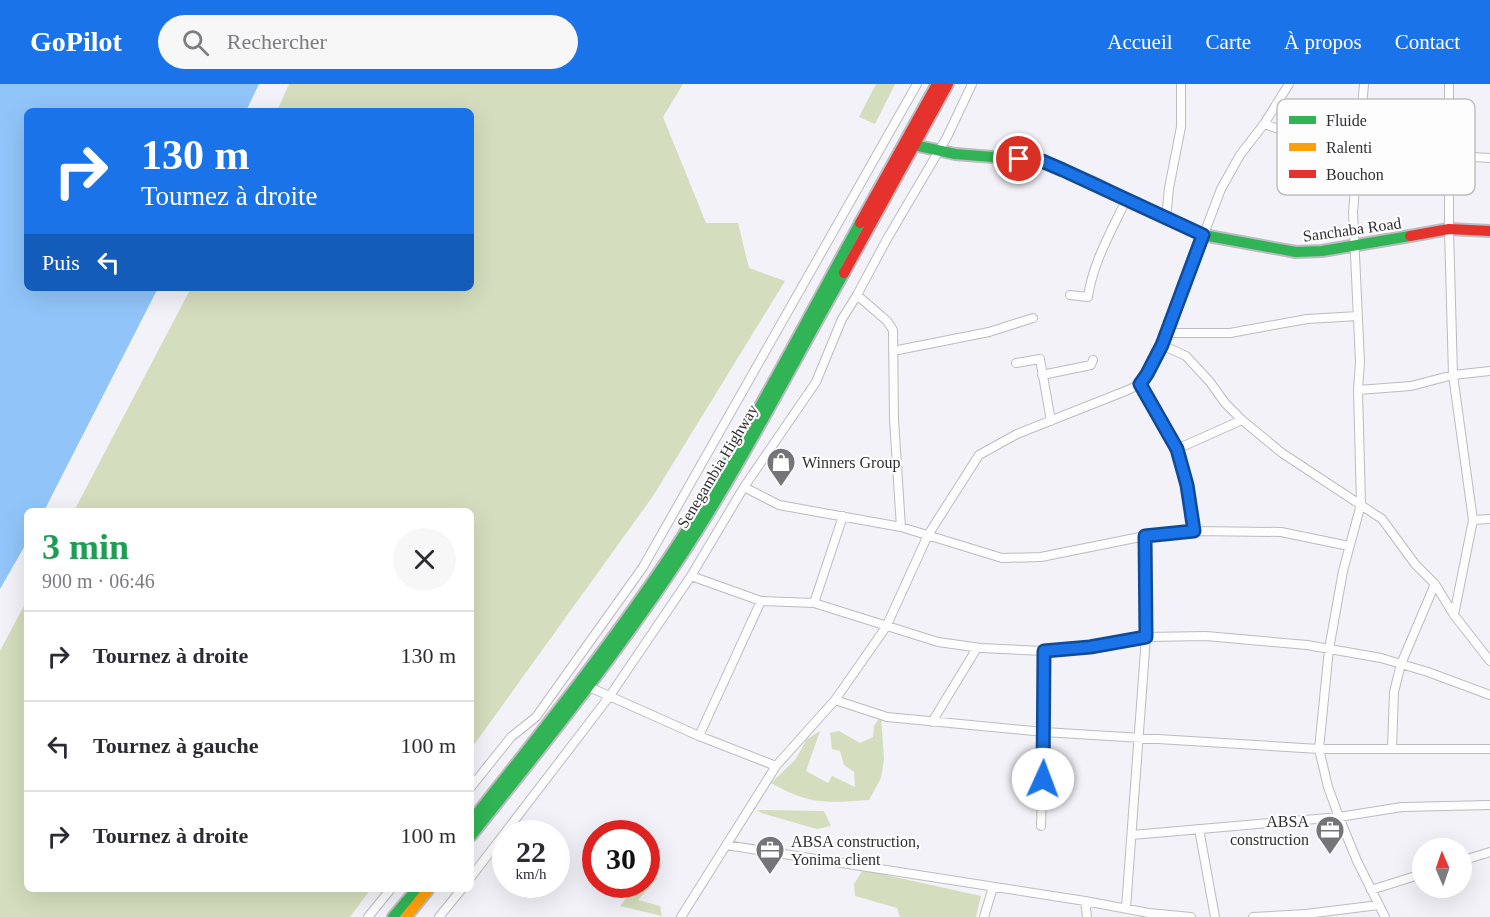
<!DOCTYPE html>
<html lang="fr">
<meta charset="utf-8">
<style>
body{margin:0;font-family:Georgia,serif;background:#f7f7f7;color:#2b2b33;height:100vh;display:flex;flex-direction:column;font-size:22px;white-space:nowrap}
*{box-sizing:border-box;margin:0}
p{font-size:20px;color:#7c7c81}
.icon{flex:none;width:33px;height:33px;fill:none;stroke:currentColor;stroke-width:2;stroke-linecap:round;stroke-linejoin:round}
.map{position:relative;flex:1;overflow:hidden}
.panel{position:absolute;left:24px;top:424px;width:450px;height:384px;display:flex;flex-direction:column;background:#fff;border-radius:9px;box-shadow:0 6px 24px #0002}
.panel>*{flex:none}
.hud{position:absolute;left:24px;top:24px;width:450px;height:183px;border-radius:9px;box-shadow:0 6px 24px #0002;background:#1a73e8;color:#fff;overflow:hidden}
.needle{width:39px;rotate:358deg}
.buttons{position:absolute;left:1412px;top:754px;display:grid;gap:12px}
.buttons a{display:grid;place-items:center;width:60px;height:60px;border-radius:50%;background:#fff;box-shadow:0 6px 24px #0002;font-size:30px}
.speed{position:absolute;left:492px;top:736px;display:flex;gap:12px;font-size:30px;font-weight:700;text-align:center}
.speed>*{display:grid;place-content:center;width:78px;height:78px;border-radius:50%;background:#fff;box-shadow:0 6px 24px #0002;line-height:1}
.speed small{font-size:15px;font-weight:400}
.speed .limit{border:9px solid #d22;background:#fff;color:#111}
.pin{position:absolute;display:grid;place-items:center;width:51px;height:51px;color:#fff;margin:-26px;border:3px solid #fff;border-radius:50%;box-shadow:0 2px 6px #0007}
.me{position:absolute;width:66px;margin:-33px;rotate:2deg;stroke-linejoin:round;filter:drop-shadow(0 0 4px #0008)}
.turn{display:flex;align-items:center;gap:21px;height:126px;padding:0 18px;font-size:27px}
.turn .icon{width:78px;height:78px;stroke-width:2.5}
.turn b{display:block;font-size:42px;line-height:51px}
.then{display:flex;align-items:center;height:57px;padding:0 18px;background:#0003;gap:12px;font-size:22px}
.round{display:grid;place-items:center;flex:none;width:63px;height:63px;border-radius:32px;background:#f7f7f7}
.summary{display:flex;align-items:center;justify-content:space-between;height:102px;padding:0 18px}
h1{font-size:36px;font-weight:700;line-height:45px;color:#1e9e55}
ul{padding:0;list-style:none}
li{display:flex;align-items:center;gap:18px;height:90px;padding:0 18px;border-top:2px solid #e1e1e2}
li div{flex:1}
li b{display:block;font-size:22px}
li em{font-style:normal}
header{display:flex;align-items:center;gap:36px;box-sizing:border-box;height:84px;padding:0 30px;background:#1a73e8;color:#fff}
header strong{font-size:28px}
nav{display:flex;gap:33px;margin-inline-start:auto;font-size:21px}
.search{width:420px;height:54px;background:#f7f7f7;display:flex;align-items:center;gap:15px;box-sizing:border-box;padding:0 21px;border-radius:33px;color:#7c7c81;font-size:22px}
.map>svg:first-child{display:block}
.green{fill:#d4ddbd}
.water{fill:#91c5f9}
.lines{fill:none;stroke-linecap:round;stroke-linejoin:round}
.street-casing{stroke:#bcbcc0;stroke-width:10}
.fast-casing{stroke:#bcbcc0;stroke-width:14}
.slow-casing{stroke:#bcbcc0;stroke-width:14}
.jam-casing{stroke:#bcbcc0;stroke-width:14}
.street{stroke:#fdfdfe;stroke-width:8}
.fast{stroke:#30b455;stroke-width:10}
.slow{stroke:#ff9f0a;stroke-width:10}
.jam{stroke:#e5322d;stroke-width:10}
.route-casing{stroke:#114b97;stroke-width:15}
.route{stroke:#1a73e8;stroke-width:10}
.labels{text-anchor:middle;stroke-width:4.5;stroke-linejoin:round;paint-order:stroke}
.street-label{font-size:16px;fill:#303034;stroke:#fdfdfd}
.poi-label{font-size:16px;fill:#303034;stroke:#fdfdfd;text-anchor:start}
.key{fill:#fdfdfd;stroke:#c0c0c1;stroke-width:1.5}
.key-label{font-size:16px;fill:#303034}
</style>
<header>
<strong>GoPilot</strong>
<div class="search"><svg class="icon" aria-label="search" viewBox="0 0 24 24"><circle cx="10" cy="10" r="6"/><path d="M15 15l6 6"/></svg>Rechercher</div>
<nav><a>Accueil</a><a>Carte</a><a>À propos</a><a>Contact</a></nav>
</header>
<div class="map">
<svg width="1490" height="833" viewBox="0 0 1490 833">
<rect width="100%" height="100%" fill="#f2f2f8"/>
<path class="green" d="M289,0H683L663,33L706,139H738L749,184L785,197L653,412L471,665V428L74,427L191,204H471V27H277Z
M876,0H895L875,40L859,33Z
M27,516V806H370L350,833H0V567Z
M881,632L884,675L881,694L869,716C826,719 810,721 771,699L795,676L807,655L820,647L806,687L828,699L832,692L855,703L854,688L844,681L840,667L832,665L830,649L839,647L860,659L873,653L874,642Z
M757,726L824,727L831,742L817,745L761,729Z
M863,786L981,812L976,833H900L897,824L855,812L854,800Z
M647,788L658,794L638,816L660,822L662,832L620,822L634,804L633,801H646Z"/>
<path class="water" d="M0,0H259L246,27H27V204H158L44,427L27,428V458L0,505Z"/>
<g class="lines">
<g class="street-casing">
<path id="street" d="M1364,0L1353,128L1360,278L1358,306L1361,420L1343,487L1329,565L1319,665L1328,703L1339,733L1357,777L1385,833
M1449,0V145L1453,291L1473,436L1454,531
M1264,40L1325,61L1370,67L1490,74
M1166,135L1169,104L1181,43V0
M857,211L887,237L893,246L894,336L901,443
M1070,211L1088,213C1093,178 1111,148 1126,116
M1166,249H1230L1307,235L1358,232
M1162,261L1186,272L1210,298L1225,319L1242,336L1282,369L1382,435L1415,480L1435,500L1454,531L1490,577
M893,267L989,248L1033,234
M1016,279L1040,275L1051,337
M1042,291L1091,281L1093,276
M1140,300L1177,365L1187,401L1194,447
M1358,306L1411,302L1453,291L1490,287
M1177,365L1242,336
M744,403L779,421L901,443L1002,474L1041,473L1145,452L1194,447L1281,448L1349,462
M1473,436L1490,435
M691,492L761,517L814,519L938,558L981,564L1044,567L1090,563L1146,553L1206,552L1307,561L1381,574L1428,588L1490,611
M814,519L843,432
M589,603L699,652L776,682
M835,616L887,633L1044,648L1319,665H1490
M932,638L977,564
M699,652L761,517
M1392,664L1394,608L1401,580L1435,500
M471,703L511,653L536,633L643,483L917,0
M1041,742L1044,648V567
M1199,745L1215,833
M1132,751L1339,733L1402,723L1490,721
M726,761L1085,817L1149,829L1191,833
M1461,777L1490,768
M471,793L609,613L691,492L744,403L816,298L842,235L857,211L887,155L947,53L972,0
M1371,806L1422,790
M1085,817L1087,833
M1126,824L1146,553L1145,452
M368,833L390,806
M439,833L461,806
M681,833L776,682L835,616L886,543L928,451L979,371L1017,350L1128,306L1140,300L1147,290L1162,261L1221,105L1240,71L1264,40L1289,0
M984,833L993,803
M1253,833L1306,830L1379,821"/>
</g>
<g class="fast-casing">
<path id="fast" d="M914,61L955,70L1042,77L1096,100L1126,116L1203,151L1296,168L1322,167L1410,152
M471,737C539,651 607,566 668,475C739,368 798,252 860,139
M471,752C542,663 613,575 676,480C738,387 789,286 844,189
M393,833L416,806"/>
</g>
<g class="slow-casing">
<path id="slow" d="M406,833L428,806"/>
</g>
<g class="jam-casing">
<path id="jam" d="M860,139L937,0
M1410,152L1449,145L1490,147
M844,189L948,0"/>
</g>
<use href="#street" class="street"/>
<use href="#fast" class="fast"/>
<use href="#slow" class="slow"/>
<use href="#jam" class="jam"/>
</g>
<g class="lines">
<g class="route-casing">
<path id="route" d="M1019,75L1042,77L1063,86L1203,151L1162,261L1147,290L1140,300L1177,365L1187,401L1194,447L1145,452L1146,553L1090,563L1044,567L1043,695"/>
</g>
<use href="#route" class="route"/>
</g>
<defs>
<g id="shop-pin" transform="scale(1.5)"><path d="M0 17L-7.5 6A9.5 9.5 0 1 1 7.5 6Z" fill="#747479" stroke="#fdfdfd"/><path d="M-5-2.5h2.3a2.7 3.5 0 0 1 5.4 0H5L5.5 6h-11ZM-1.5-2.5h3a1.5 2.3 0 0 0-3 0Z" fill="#fff"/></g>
<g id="office-pin" transform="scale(1.5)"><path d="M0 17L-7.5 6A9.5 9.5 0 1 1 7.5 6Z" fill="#747479" stroke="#fdfdfd"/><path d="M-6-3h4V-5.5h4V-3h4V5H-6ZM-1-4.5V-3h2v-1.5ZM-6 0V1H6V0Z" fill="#fff"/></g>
</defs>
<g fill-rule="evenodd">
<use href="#shop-pin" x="781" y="378"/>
<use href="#office-pin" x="1330" y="746"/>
<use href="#office-pin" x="770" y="766"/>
</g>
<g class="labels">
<g class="street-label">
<text transform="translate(1352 145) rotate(-8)" y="6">Sanchaba Road</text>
<text transform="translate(717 382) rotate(-59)" y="6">Senegambia Highway</text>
</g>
<g class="poi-label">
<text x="802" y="384">Winners Group</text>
<text x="1309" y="743" text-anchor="end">ABSA<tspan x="1309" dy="18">construction</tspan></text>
<text x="791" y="763">ABSA construction,<tspan x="791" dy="18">Yonima client</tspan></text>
</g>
</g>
<rect x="1277" y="15" width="198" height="96" rx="9" class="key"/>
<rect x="1289" y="32" width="27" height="8" fill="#30b455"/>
<rect x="1289" y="59" width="27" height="8" fill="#ff9f0a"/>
<rect x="1289" y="86" width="27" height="8" fill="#e5322d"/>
<g class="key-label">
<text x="1326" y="42">Fluide</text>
<text x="1326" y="69">Ralenti</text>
<text x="1326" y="96">Bouchon</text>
</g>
</svg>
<div class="buttons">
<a><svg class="needle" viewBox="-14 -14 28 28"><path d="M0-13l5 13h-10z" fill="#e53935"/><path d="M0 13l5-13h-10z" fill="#7c7c81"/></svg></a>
</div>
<div class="speed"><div>22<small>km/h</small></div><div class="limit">30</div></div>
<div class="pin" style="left:1019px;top:75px;background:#d93025"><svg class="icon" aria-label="arrive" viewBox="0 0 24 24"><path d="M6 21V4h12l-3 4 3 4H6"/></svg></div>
<svg class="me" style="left:1043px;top:695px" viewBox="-20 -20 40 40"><circle r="19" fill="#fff"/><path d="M0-13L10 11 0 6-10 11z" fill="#1a73e8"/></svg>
<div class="hud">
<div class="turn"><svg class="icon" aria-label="right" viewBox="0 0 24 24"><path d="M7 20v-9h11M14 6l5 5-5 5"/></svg><div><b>130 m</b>Tournez à droite</div></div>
<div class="then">Puis<svg class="icon" aria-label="left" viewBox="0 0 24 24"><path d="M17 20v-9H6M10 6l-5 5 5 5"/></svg></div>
</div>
<section class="panel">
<div class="summary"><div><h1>3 min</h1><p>900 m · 06:46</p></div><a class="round"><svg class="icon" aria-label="close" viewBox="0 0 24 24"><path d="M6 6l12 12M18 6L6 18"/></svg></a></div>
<ul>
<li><svg class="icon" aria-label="right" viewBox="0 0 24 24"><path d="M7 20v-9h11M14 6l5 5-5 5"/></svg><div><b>Tournez à droite</b></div><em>130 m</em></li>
<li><svg class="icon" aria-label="left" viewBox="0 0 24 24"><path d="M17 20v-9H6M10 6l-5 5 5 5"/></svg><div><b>Tournez à gauche</b></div><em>100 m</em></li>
<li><svg class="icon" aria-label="right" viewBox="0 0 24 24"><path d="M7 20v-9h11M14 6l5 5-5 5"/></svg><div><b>Tournez à droite</b></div><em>100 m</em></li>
</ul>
</section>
</div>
